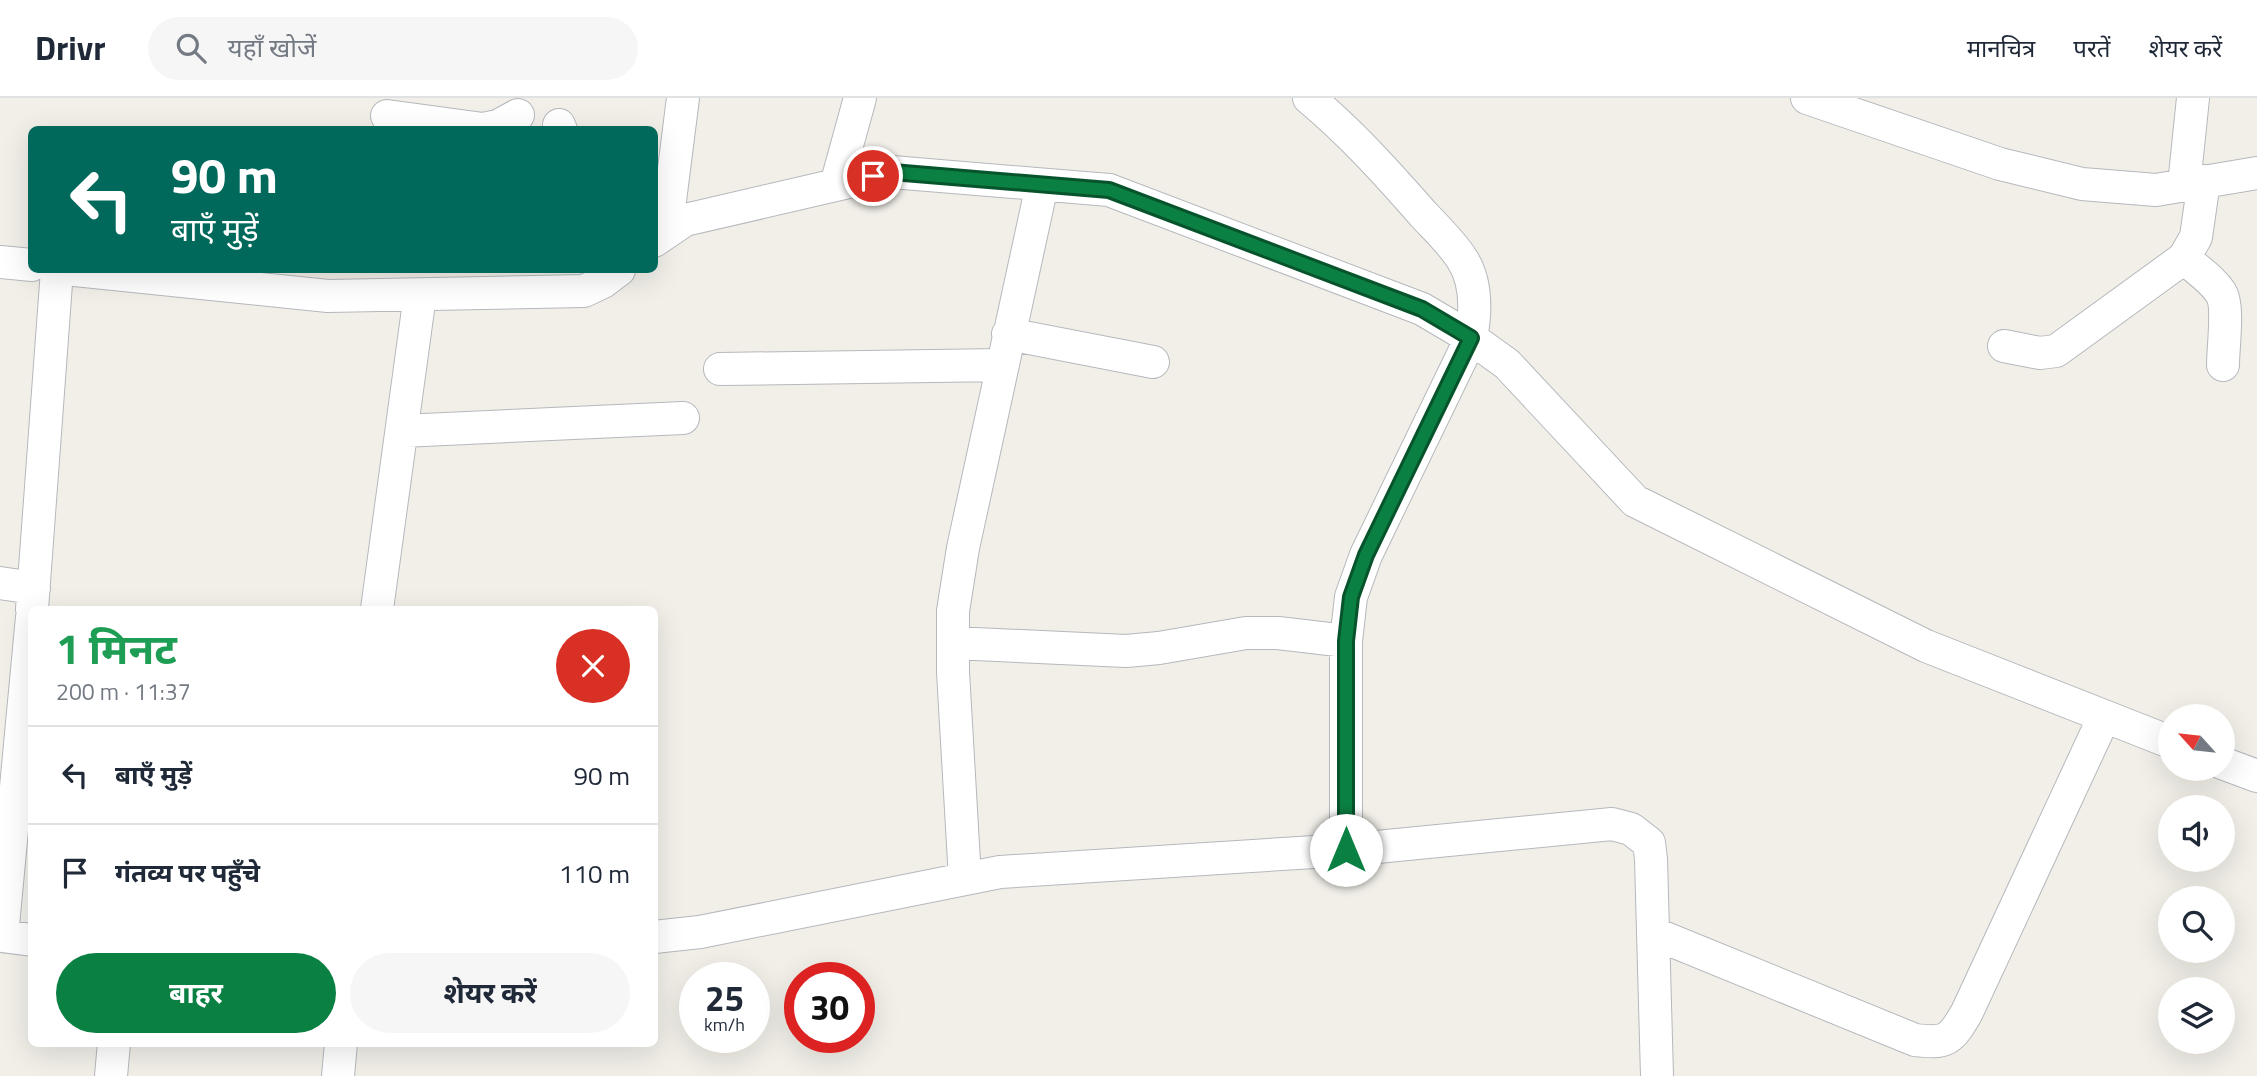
<!DOCTYPE html>
<html lang="hi">
<meta charset="utf-8">
<style>
body{margin:0;font-family:"Titillium Web","Noto Sans Devanagari",sans-serif;background:#f6f6f7;color:#1f2937;height:100vh;display:flex;flex-direction:column;font-size:26px;white-space:nowrap}
*{box-sizing:border-box;margin:0}
p{font-size:23px;color:#747a83}
.icon{flex:none;width:38px;height:38px;fill:none;stroke:currentColor;stroke-width:2;stroke-linecap:round;stroke-linejoin:round}
.map{position:relative;flex:1;overflow:hidden}
.panel{position:absolute;left:28px;top:508px;width:630px;height:441px;display:flex;flex-direction:column;background:#fff;border-radius:10px;box-shadow:0 7px 28px #0002}
.panel>*{flex:none}
.guide{position:absolute;left:28px;top:28px;width:630px;height:147px;border-radius:10px;box-shadow:0 7px 28px #0002;background:#00695c;color:#fff;overflow:hidden}
.needle{width:46px;rotate:297deg}
.buttons{position:absolute;left:2158px;top:606px;display:grid;gap:14px}
.buttons a{display:grid;place-items:center;width:77px;height:77px;border-radius:50%;background:#fff;box-shadow:0 7px 28px #0002;font-size:35px}
.speed{position:absolute;left:679px;top:864px;display:flex;gap:14px;font-size:35px;font-weight:700;text-align:center}
.speed>*{display:grid;place-content:center;width:91px;height:91px;border-radius:50%;background:#fff;box-shadow:0 7px 28px #0002;line-height:1}
.speed small{font-size:18px;font-weight:400}
.speed .limit{border:10px solid #d22;background:#fff;color:#111}
.pin{position:absolute;display:grid;place-items:center;width:60px;height:60px;color:#fff;margin:-30px;border:4px solid #fff;border-radius:50%;box-shadow:0 2px 7px #0007}
.me{position:absolute;width:77px;margin:-38px;rotate:0deg;stroke-linejoin:round;filter:drop-shadow(0 0 5px #0008)}
.turn{display:flex;align-items:center;gap:24px;height:147px;padding:0 28px;font-size:32px}
.turn .icon{width:91px;height:91px;stroke-width:2.5}
.turn b{display:block;font-size:49px;line-height:60px}
.round{display:grid;place-items:center;flex:none;width:74px;height:74px;border-radius:37px;background:#f6f6f7}
.summary{display:flex;align-items:center;justify-content:space-between;height:119px;padding:0 28px}
h1{font-size:42px;font-weight:700;line-height:52px;color:#1e9e55}
.action{display:flex;gap:14px;margin-top:auto;padding:14px 28px}
.action a{flex:1;height:80px;border-radius:42px;background:#0b8043;color:#fff;font-size:28px;font-weight:700;line-height:80px;text-align:center}
.action a+a{background:#f6f6f7;color:#1f2937}
ul{padding:0;list-style:none}
li{display:flex;align-items:center;gap:21px;height:98px;padding:0 28px;border-top:2px solid #e0e1e3}
li div{flex:1}
li b{display:block;font-size:26px}
li em{font-style:normal}
header{display:flex;align-items:center;gap:42px;box-sizing:border-box;height:98px;padding:0 35px;background:#fff;border-bottom:2px solid #e0e1e3}
header strong{font-size:33px}
nav{display:flex;gap:38px;margin-inline-start:auto;font-size:24px}
.search{width:490px;height:63px;background:#f6f6f7;display:flex;align-items:center;gap:18px;box-sizing:border-box;padding:0 24px;border-radius:38px;color:#747a83;font-size:26px}
.map>svg:first-child{display:block}
.lines{fill:none;stroke-linecap:round;stroke-linejoin:round}
.minor-casing{stroke:#b5b8bc;stroke-width:34}
.minor{stroke:#fff;stroke-width:32}
.route-casing{stroke:#07532c;stroke-width:18}
.route{stroke:#0b8043;stroke-width:12}
</style>
<header>
<strong>Drivr</strong>
<div class="search"><svg class="icon" aria-label="search" viewBox="0 0 24 24"><circle cx="10" cy="10" r="6"/><path d="M15 15l6 6"/></svg>यहाँ खोजें</div>
<nav><a>मानचित्र</a><a>परतें</a><a>शेयर करें</a></nav>
</header>
<div class="map">
<svg width="2257" height="978" viewBox="0 0 2257 978">
<rect width="100%" height="100%" fill="#f1efe8"/>
<g class="lines">
<g class="minor-casing">
<path id="minor" d="M1309,0C1351,35 1387,75 1423,116C1436,130 1452,145 1462,161C1477,184 1476,214 1471,240L1366,457L1351,499L1346,543V752
M1807,0L2000,66L2082,86L2156,92L2257,75
M387,18L483,31L498,28L518,17
M559,27L561,32
M836,87L860,0
M2184,87L2193,0
M666,134L683,0
M654,143L685,122L892,74L1109,92L1422,211L1471,240L1507,266L1635,403L1926,548L2170,644
M2184,160C2196,171 2212,181 2221,195C2229,208 2223,249 2223,267
M0,164L32,167
M75,172L328,198L584,193L603,184L619,172
M1008,236L1153,264
M2004,248L2040,255L2056,253L2184,160L2196,139L2204,83
M720,271L1002,267
M402,333L683,320
M0,485L34,490
M32,511L57,172
M377,511L420,197
M32,519L2,838L32,842
M954,545L1126,553L1159,550L1246,535H1278L1346,543
M2222,665L2257,678
M965,781L953,574V513L963,450L1042,87
M1653,835L1915,942C1947,946 1951,942 1967,914L2104,619
M654,839L700,834L1000,774L1346,752L1612,726L1631,731L1649,745L1651,761L1657,978
M111,978L114,945
M338,978L341,945"/>
</g>
<use href="#minor" class="minor"/>
</g>
<g class="lines">
<g class="route-casing">
<path id="route" d="M873,78L892,74L1109,92L1422,211L1471,240L1366,457L1351,499L1346,543V752"/>
</g>
<use href="#route" class="route"/>
</g>
</svg>
<div class="buttons">
<a><svg class="needle" viewBox="-14 -14 28 28"><path d="M0-13l5 13h-10z" fill="#e53935"/><path d="M0 13l5-13h-10z" fill="#747a83"/></svg></a>
<a><svg class="icon" aria-label="sound" viewBox="0 0 24 24"><path d="M4 9h4l5-4v14l-5-4H4zM17 9q2 3 0 6"/></svg></a>
<a><svg class="icon" aria-label="search" viewBox="0 0 24 24"><circle cx="10" cy="10" r="6"/><path d="M15 15l6 6"/></svg></a>
<a><svg class="icon" aria-label="layers" viewBox="0 0 24 24"><path d="M12 4l9 5-9 5-9-5zM3 14l9 5 9-5"/></svg></a>
</div>
<div class="speed"><div>25<small>km/h</small></div><div class="limit">30</div></div>
<div class="pin" style="left:873px;top:78px;background:#d93025"><svg class="icon" aria-label="arrive" viewBox="0 0 24 24"><path d="M6 21V4h12l-3 4 3 4H6"/></svg></div>
<svg class="me" style="left:1346px;top:752px" viewBox="-20 -20 40 40"><circle r="19" fill="#fff"/><path d="M0-13L10 11 0 6-10 11z" fill="#0b8043"/></svg>
<div class="guide">
<div class="turn"><svg class="icon" aria-label="left" viewBox="0 0 24 24"><path d="M17 20v-9H6M10 6l-5 5 5 5"/></svg><div><b>90 m</b>बाएँ मुड़ें</div></div>
</div>
<section class="panel">
<div class="summary"><div><h1>1 मिनट</h1><p>200 m · 11:37</p></div><a class="round" style="background:#d93025;color:#fff"><svg class="icon" aria-label="close" viewBox="0 0 24 24"><path d="M6 6l12 12M18 6L6 18"/></svg></a></div>
<ul>
<li><svg class="icon" aria-label="left" viewBox="0 0 24 24"><path d="M17 20v-9H6M10 6l-5 5 5 5"/></svg><div><b>बाएँ मुड़ें</b></div><em>90 m</em></li>
<li><svg class="icon" aria-label="arrive" viewBox="0 0 24 24"><path d="M6 21V4h12l-3 4 3 4H6"/></svg><div><b>गंतव्य पर पहुँचे</b></div><em>110 m</em></li>
</ul>
<div class="action"><a>बाहर</a><a>शेयर करें</a></div>
</section>
</div>
